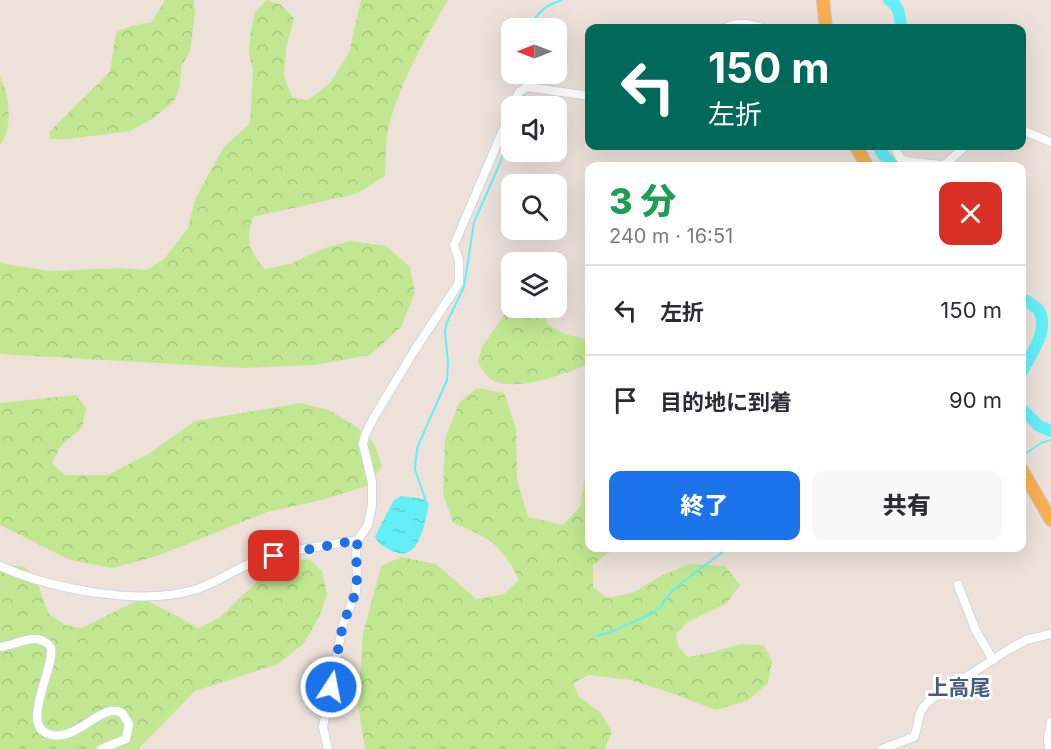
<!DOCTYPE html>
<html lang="ja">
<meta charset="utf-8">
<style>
body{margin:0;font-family:Inter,"Noto Sans JP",sans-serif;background:#f7f7f7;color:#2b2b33;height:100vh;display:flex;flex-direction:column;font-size:22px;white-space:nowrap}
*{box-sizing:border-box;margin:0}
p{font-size:20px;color:#7c7c81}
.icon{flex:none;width:33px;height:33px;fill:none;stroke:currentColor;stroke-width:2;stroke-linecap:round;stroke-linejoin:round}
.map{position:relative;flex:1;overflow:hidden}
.panel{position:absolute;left:585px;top:162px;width:441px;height:390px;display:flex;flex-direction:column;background:#fff;border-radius:12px;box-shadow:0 6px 24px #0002}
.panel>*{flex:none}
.banner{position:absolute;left:585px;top:24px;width:441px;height:126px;border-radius:12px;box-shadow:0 6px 24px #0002;background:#00695c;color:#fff;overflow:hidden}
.needle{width:39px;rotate:270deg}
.controls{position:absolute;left:501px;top:18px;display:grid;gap:12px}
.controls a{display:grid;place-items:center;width:66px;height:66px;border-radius:12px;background:#fff;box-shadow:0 6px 24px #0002;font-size:30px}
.pin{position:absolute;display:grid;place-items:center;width:51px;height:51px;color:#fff;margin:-26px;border-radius:12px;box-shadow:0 3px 9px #0006}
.me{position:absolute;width:66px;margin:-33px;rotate:11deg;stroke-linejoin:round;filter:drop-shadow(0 0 4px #0008)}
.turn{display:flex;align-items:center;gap:21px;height:126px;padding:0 24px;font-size:27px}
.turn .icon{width:78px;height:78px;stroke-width:2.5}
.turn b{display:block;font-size:42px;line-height:51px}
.round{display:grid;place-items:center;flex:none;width:63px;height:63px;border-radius:12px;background:#f7f7f7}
.overview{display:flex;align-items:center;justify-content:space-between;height:102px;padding:0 24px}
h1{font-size:36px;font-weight:800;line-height:45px;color:#1e9e55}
.action{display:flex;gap:12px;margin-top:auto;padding:12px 24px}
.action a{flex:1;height:69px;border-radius:12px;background:#1a73e8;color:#fff;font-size:24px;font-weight:800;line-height:69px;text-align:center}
.action a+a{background:#f7f7f7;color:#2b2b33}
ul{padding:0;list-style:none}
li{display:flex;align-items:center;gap:18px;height:90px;padding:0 24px;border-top:2px solid #e1e1e2}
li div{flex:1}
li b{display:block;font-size:22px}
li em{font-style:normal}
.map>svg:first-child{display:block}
.forest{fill:url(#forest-crowns)}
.water{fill:url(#water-ripples)}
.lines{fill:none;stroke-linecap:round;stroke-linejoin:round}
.stream{stroke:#64eff8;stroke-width:2}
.river{stroke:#64eff8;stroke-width:12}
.minor-casing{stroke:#cfd7e4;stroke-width:10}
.primary-casing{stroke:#c3c3c3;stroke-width:14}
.minor{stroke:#fff;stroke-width:8}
.primary{stroke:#fbb050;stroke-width:12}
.route{stroke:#1a73e8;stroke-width:10;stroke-dasharray:0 18}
.labels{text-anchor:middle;stroke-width:6;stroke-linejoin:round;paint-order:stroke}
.quarter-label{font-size:21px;font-weight:bold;fill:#465b7d;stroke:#fff}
</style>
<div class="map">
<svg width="1051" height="749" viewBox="0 0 1051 749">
<defs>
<pattern id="forest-crowns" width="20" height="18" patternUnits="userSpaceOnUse" patternTransform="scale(1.5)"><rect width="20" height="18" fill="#c1e891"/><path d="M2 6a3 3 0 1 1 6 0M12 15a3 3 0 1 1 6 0" fill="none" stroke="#a6c77d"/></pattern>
<pattern id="water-ripples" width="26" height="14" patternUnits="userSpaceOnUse" patternTransform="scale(1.5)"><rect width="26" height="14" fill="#64eff8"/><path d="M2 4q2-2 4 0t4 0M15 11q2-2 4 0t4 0" fill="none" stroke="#57cdd5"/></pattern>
</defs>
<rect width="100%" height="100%" fill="#ede1da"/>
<path class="forest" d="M165,0H194L195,14L190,52L181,66L180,86L174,101L152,119L130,131L68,139H50L49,132L110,72L116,32L131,26L152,22Z
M267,0L281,5L294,18L286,48L284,76L292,97L308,100L330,83L349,53L361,0H448C424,41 399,83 388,130C385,145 386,161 385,176L356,194L253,217C245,242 248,250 265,269L290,264L322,249L350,241L386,246L410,267L415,292L401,327L370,355L315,365L244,368L0,354V262L5,264L50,271L120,268L146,270L164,259L188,228L195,199L224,147L250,123L253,71L249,52L251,30L255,11Z
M0,76C9,96 14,126 0,145Z
M511,305L512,308H538L549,325L565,334L589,340V364C567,373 511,395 489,378C485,374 481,367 478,363L482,347Z
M477,388L504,393L516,428L517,480L528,517L563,525L580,507L585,475L589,468L590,548H614L593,565V587L606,598L632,593L663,575L689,564L725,566L740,585L726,604L689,621L676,634L678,646L688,657L710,653L740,644L764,645L772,661L768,683L747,701L715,710L677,695L631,680L589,675L573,683L579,697L600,712L612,732L604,749H365L358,706L363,634L381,566L401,557L436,564L476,599L504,594L519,580C502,544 488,537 453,523L443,493L445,439L459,403Z
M76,395L86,408L82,427L60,447L52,463L65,475H108L150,453L195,421L300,403L329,410L355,426L374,443L382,466L367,486L322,500L267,512L157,556L112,568L70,560L0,525V403Z
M309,559L322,571L327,594L319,617L304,643L278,664L195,691L138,749H0V564L25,567L35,577L49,614L65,625L82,628L142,598L199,628L219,618L269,570L286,560Z"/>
<path class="water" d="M401,496L423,499L429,503C425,522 420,564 392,551C385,547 377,544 375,536L394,500Z"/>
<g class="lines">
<path class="stream" d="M530,28C537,12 546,5 562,0
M525,86L526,74
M521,106L525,92
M1022,456L1041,443L1051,440
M427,505L415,469L417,448L447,380L448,362L445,331L447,322L464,287L474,222L498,168L512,131
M597,636L611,632L655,612L663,604L670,593L680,584L728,548"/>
<path class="river" d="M889,0C900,7 900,16 901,28
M879,146L881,152L893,166
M1022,299C1028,301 1033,305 1038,309C1051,329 1030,355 1022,372
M1022,409L1039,426L1051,431"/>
<g class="minor-casing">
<path id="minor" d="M725,28C739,22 748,23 763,28
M512,106L519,92L527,87L590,96
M1022,130L1051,142
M894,146L900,158L905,161L941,165L946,164L965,146
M0,566C51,589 143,607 197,589C219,582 238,567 259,560C290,549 326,546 358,540
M958,585L976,631L993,660
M0,647C18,645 36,630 51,647C55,667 22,722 46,733C74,747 102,700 122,713L129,724L126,739L101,749
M328,749L323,727L343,624L356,592L357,578L356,551L358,540L368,525L372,505V482L363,444L365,435L374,417L414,351L459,283V260L454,245L512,109
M882,749L914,737C921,720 915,711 933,698L1008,650L1026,640L1051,634
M1049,749L1048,738L1051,722"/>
</g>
<g class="primary-casing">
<path id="primary" d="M823,0L826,28
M856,146L867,166
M1022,470L1051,520"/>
</g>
<use href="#minor" class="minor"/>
<use href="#primary" class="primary"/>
</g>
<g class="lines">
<path class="route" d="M274,556L358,540L356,551L357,578L356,592L343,624L331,687"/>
</g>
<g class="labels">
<g class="quarter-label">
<text x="959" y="695">上高尾</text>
</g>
</g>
</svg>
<div class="controls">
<a><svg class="needle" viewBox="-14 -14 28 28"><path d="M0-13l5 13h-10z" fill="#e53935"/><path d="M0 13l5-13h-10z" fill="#7c7c81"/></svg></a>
<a><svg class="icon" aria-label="sound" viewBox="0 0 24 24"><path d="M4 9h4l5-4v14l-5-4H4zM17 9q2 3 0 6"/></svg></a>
<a><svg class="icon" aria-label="search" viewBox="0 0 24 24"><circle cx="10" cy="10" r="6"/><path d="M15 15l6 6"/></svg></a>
<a><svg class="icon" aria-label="layers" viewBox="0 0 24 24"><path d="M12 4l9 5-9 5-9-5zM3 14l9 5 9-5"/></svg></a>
</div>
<div class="pin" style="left:274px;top:556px;background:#d93025"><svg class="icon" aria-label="arrive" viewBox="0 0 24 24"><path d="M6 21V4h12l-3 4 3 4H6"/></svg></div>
<svg class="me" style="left:331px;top:687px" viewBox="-20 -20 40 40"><circle r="17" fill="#1a73e8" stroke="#fff" stroke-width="3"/><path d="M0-11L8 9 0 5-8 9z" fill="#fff"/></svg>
<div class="banner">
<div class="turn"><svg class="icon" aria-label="left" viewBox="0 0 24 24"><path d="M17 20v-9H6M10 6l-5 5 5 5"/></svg><div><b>150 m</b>左折</div></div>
</div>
<section class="panel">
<div class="overview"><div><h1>3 分</h1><p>240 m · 16:51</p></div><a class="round" style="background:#d93025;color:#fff"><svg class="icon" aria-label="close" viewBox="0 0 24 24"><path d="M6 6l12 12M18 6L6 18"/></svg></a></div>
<ul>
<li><svg class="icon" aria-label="left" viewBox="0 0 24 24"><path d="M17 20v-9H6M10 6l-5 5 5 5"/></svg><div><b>左折</b></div><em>150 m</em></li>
<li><svg class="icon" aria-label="arrive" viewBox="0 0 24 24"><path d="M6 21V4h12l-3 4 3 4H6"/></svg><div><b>目的地に到着</b></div><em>90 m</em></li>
</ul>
<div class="action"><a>終了</a><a>共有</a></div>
</section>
</div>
